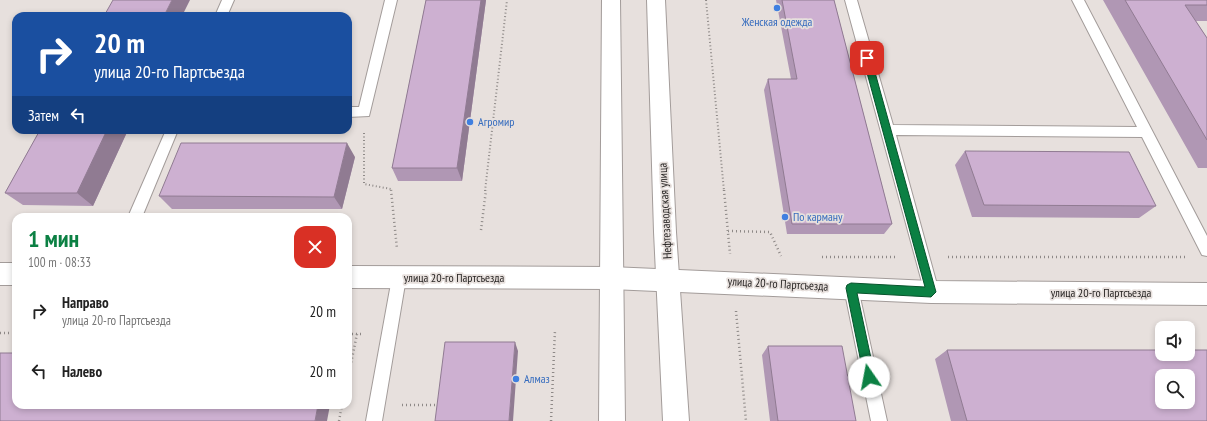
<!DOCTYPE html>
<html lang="ru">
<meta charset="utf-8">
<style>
body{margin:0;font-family:"PT Sans Narrow",sans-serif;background:#f6f6f6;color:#222;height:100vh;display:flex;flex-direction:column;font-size:15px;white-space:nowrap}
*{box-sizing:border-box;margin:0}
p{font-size:13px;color:#767676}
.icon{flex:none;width:22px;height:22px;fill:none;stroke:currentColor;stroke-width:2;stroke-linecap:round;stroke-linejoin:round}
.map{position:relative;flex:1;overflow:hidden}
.side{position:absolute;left:12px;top:213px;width:340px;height:196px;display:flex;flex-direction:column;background:#fff;border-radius:12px;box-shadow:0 2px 6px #0003}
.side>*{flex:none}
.banner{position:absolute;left:12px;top:12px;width:340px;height:122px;border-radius:12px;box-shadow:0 2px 6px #0003;background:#1a4fa0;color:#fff;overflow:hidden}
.fabs{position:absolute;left:1155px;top:321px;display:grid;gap:8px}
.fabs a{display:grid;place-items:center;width:40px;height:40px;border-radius:8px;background:#fff;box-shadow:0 2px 6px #0003;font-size:20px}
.pin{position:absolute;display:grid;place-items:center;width:34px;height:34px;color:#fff;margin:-17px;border-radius:8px;box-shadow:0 2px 6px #0006}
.me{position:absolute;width:44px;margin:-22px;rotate:348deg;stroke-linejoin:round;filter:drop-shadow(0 0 3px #0008)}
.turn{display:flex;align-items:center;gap:14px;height:84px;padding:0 16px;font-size:18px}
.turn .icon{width:52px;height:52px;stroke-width:2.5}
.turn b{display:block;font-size:28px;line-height:34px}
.then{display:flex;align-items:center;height:38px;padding:0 16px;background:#0003;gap:8px;font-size:15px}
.round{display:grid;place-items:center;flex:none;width:42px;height:42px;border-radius:12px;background:#f6f6f6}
.summary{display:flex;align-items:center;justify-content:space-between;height:68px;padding:0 16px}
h1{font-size:24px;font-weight:600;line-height:30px;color:#0b8043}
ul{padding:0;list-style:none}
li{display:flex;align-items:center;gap:12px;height:60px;padding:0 16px}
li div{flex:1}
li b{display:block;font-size:15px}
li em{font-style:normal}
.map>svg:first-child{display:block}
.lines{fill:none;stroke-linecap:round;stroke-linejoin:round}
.service-casing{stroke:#a39c9a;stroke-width:2}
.minor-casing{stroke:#a39c9a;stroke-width:2}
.secondary-casing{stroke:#a39c9a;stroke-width:2}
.path-far1{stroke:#8e8987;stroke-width:2;stroke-dasharray:1 2.5;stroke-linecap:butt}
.path{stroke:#8e8987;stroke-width:2.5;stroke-dasharray:1 3;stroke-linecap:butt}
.service{fill:#fff;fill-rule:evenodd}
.minor{fill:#fff;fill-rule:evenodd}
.secondary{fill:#fff;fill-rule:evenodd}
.wall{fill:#b097b4}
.shaded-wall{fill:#907b92}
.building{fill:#cdb0d1;stroke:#907b92;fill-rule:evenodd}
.route{fill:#0b8043;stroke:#07532c}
.shop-dot{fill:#3f7fe0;stroke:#e7e0dd;stroke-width:1.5}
.labels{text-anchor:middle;stroke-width:3.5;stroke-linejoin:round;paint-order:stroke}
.shop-label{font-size:12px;fill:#366cbe;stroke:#e7e0dd;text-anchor:start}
.street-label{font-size:12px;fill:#292625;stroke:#e7e0dd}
</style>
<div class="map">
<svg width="1207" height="421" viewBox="0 0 1207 421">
<rect width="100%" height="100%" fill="#e7e0dd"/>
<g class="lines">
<g class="service-casing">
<path id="service" d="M222,0H234L227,16H215Z
M385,0H397L370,112L369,116L348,117V107H359Z
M845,0H857L893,125L1137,127L1072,0H1084L1207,236V256L1202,255L1142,137L896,135L939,292L936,297L931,299L926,297Z
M166,130H178L142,217H128Z
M399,271L404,273L406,278L382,421H366L392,278L394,273Z
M851,281L856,283L858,288L887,421H871L844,288L846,283Z"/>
</g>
<g class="minor-casing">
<path id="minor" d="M0,263H16V285H0Z
M348,266L611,267L931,281L1207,283V305L931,303L611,289L348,288Z"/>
</g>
<g class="secondary-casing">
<path id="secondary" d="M602,0H620L625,421H599Z
M647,0H665L676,232L689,421H663L654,232Z"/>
</g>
<path class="path-far1" d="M706,0L724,191
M364,133V184L391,189V191
M485,191L507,0"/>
<path class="path" d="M391,190L397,249
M724,190L730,254
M481,230L486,190
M728,231L770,232L781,256
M822,257H897
M948,257H1185
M736,311L746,421
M0,333H16
M348,334H363
M348,378L357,334
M402,405H439
M339,421L342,405
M551,421L555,330"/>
<use href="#service" class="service"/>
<use href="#minor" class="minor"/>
<use href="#secondary" class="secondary"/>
</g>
<path class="wall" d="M426,0H486L462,181H398L392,168Z
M776,0H834L892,224L884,234H787L764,90L768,79H791Z
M1103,0H1207V21H1196L1207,38V168H1198Z
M40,130H128L93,206L23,205L5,193Z
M965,151L1156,206L1139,218L972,217L955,165Z
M355,157L342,209H172L159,196Z
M768,346L856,421H770L762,355Z
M947,350L1207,421H951L935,359Z"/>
<path class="shaded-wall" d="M172,0H190L182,16H164Z
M481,0H486L462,181L457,168Z
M107,130H128L93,206L77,193Z
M347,143L355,157L342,209L334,197Z
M515,342L518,351L513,421H509Z
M318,405H330L327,421H315Z"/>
<path class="building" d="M113,0H172L164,16H104Z
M426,0H481L457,168H392Z
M782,0H834L892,224H792L768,79H797Z
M1125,0H1207V5H1185L1207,38V140Z
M40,130H107L77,193H5Z
M181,143H347L334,197L159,196Z
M965,151L1129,152L1156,206L984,205Z
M445,342H515L509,421H435Z
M768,346H842L856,421H778Z
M947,350H1162V354H1188V350H1207V421H967ZM1162,376H1188V402H1162Z
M0,353H16V405H318L315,421H0Z"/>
<path class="route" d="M867,55L871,58L936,292L931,297L857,293L875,377L873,380L869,382L866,380L864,377L846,288L847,285L851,283L925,287L863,58Z"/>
<g class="shop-dot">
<circle cx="777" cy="8" r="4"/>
<circle cx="470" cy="122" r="4"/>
<circle cx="785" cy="217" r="4"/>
<circle cx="516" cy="379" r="4"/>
</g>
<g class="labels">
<g class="shop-label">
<text x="777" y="26" text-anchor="middle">Женская одежда</text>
<text x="478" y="126">Агромир</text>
<text x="793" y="221">По карману</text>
<text x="524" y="383">Алмаз</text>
</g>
<g class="street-label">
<text transform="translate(665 211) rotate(-93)" y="4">Нефтезаводская улица</text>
<text x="454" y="282">улица 20-го Партсъезда</text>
<text transform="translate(778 284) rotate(3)" y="4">улица 20-го Партсъезда</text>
<text x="1101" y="297">улица 20-го Партсъезда</text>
</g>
</g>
</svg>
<div class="fabs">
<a><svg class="icon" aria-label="sound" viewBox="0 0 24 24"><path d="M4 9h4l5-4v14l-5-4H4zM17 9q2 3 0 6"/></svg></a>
<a><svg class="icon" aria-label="search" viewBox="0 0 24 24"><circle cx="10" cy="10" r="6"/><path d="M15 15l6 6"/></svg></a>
</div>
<div class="pin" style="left:867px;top:58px;background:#d93025"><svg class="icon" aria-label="arrive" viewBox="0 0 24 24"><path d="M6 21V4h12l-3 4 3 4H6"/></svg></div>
<svg class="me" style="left:869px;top:377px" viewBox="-20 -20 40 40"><circle r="19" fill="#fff"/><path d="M0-13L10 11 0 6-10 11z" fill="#0b8043"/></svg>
<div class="banner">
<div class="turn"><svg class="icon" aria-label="right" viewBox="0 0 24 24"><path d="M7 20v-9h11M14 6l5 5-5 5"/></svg><div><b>20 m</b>улица 20-го Партсъезда</div></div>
<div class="then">Затем<svg class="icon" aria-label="left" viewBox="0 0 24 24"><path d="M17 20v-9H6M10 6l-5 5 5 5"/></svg></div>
</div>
<section class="side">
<div class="summary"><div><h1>1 мин</h1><p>100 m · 08:33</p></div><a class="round" style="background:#d93025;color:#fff"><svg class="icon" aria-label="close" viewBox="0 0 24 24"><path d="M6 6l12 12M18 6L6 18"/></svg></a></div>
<ul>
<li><svg class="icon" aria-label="right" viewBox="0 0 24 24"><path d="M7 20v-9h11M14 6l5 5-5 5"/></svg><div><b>Направо</b><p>улица 20-го Партсъезда</p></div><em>20 m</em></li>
<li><svg class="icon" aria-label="left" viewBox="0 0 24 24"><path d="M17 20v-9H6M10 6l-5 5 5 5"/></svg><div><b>Налево</b></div><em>20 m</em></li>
</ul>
</section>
</div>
